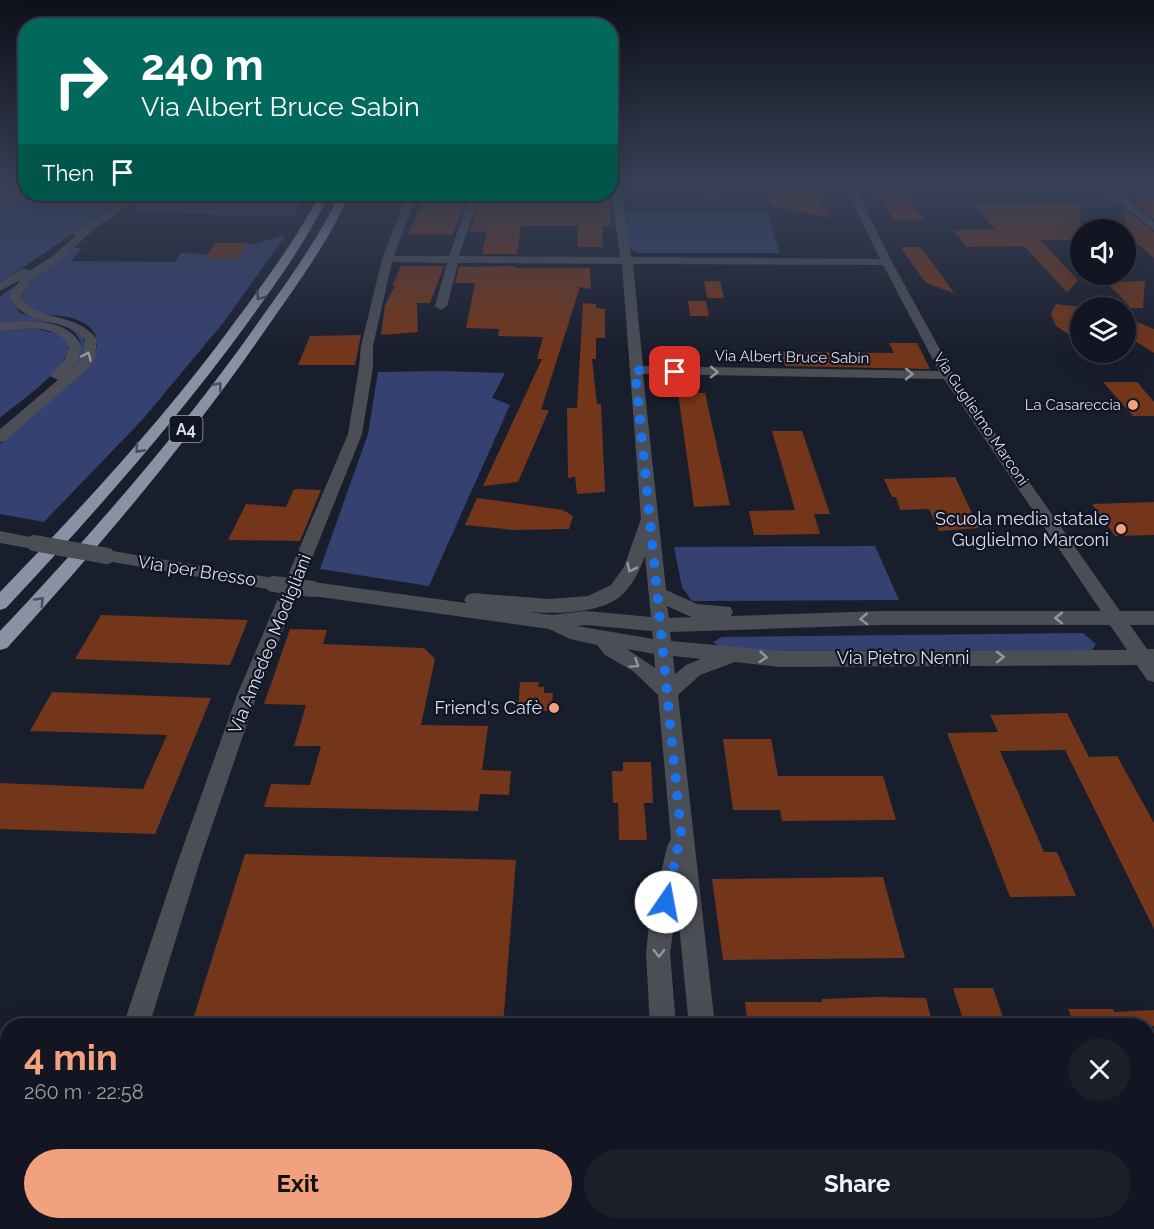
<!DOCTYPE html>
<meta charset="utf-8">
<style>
body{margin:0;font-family:Raleway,sans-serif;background:#1c1f2a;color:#f1f3f6;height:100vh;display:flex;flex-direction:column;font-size:22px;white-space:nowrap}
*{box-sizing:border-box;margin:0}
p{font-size:20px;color:#9d9fa5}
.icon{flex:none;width:33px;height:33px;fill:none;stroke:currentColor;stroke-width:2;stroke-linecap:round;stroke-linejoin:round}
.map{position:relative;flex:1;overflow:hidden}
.details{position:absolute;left:0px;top:1018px;width:1155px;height:212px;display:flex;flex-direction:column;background:#131622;border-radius:24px 24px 0 0;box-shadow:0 6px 24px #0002,0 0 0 2px #323540}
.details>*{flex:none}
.hud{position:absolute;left:18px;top:18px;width:600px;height:183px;border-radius:24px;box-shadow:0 6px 24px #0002,0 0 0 2px #323540;background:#00695c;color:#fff;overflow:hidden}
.controls{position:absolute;left:1070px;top:219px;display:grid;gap:12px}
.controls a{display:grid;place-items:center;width:66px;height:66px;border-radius:50%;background:#131622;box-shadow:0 6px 24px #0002,0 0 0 2px #323540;font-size:30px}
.pin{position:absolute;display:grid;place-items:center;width:51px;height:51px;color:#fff;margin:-26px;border-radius:12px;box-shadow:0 3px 9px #0006}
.me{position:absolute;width:66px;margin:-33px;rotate:12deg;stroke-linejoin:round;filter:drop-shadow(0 0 4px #0008)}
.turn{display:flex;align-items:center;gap:21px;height:126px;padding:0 24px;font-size:27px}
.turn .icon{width:78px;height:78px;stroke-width:2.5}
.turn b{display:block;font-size:42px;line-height:51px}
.then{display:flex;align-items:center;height:57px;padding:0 24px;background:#0003;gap:12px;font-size:22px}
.round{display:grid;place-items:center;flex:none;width:63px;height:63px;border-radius:32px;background:#1c1f2a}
.overview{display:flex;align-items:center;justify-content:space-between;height:102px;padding:0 24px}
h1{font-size:36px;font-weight:700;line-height:45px;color:#f2a17e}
.button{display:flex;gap:12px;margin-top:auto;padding:12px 24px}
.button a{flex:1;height:69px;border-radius:36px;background:#f2a17e;color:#111;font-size:24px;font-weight:700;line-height:69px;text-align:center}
.button a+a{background:#1c1f2a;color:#f1f3f6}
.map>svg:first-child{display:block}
.green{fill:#354171}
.building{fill:#74361a}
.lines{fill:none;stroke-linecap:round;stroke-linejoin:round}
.minor{fill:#4c4e56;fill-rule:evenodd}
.highway{fill:#8a91a4;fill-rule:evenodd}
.minor-bridge{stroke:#4c4e56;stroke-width:16}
.oneway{stroke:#474c5d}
.oneway2{stroke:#93969f}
.route{stroke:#1a73e8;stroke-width:10;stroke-dasharray:0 18}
.poi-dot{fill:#f2a17e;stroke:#101423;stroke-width:2}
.labels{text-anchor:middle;stroke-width:4.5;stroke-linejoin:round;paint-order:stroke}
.far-street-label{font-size:15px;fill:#dadee8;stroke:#101423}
.far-poi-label{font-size:15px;fill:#dadee8;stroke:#101423;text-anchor:end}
.shield{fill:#101423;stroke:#9da1ad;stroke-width:1.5}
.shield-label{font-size:16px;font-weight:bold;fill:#dadee8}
.poi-label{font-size:18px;fill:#dadee8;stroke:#101423;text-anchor:end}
.street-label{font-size:18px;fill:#dadee8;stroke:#101423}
</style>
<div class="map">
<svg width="1154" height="1229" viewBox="0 0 1154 1229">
<rect width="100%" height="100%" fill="#191e2d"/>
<path class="green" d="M0,183H25L26,194H132L0,283Z
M699,183H745L749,192L703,193Z
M151,194H306L293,217L135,212L139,208L131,207Z
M625,213H767L780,253H640L628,249Z
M286,235L223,323L143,419L44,522L0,514V444L78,376C103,352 107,327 68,317C57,315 45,315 35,311C31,309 27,305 23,302C17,280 59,258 75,247L82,248L72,261L175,262L181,253L207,254L205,259H238L247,245C261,244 272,237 286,235Z
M16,285L10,298L20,313L58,322L82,334C86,343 86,350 82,359L0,432V429L71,369L82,348C78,314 23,322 0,324V296Z
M27,327L59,334L68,343C74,366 17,403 0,418V330Z
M439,371L505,373L492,398L510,405L429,586L320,569L368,434L378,372Z
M875,546L899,600L692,601L682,587L674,547Z
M1083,633L1096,644L1092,650L756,651L722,649L713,642L722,637Z"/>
<path class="building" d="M763,183L813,184L829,218L771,205Z
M868,183H894L924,219L895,220L883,205H887Z
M426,194H441L438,204H465L452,235L408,234Z
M487,194H609L611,226H602L603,247H578V226H521L517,254H482L487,232L470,231L479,204L485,205Z
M1154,196V219L1134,203H1137L1138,197Z
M1080,203V240H1040L1078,280L1067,292L1024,246L967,247L953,230L995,229L973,205Z
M1125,209L1154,232V258L1139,245L1125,241Z
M216,243H248L238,259H204Z
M900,247H921L954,293L926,283Z
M401,266H444L430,303H417L418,332L381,335L385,305L395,286H392Z
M515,266V268H590L591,289L580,287L541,410H549L518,482L483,486L542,359H537L543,337L498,336L499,329L466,328L475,283H455L459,267Z
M704,281H720L724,298H707Z
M1145,281L1143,308H1131L1106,282Z
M688,301H706L709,316H690Z
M583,303L596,304V308L605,309V338H596V359H592L597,404H601L605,492L577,494L575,477L568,478L567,408H577Z
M1056,304L1080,307V342L1056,326L1051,314Z
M1125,317L1154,329V353L1135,341L1125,329Z
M361,335L355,365H298L310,336Z
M889,343H917L930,369L785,366L781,352L894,353Z
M1103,382H1137L1154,402V416H1133Z
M678,393H705L730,505L694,507Z
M772,431H802L830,514H814L820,534L754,535L749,511L795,510Z
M955,477L979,528L939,531L929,509L900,510L896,497H892L884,479Z
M294,489L321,490L300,541L228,540L246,504L286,507Z
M477,498L563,510L573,516L569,529L514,530L465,525Z
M1154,502V535L1115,536L1092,504Z
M101,615L248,620L230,665L75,659Z
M290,629L327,630L323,644L424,648L435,659L421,725L488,726L482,770L511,771L509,795L480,794L478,811L264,807L271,784L310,785L321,746H294L306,705L264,704Z
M520,682H539L538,687H544V693H553L551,711L518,710Z
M52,692L211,698L155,834L0,829V783L143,789L167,735L30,731Z
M1067,713L1089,757L1117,756L1154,823V929L1065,750L1000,751L1044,852H1057L1076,896L1010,897L947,733L998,732L990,715Z
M723,739H771L778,776H883L896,820L782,821L780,810H733Z
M623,762H651L653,803H644L647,840H619L618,803H613L612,771H623Z
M245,854L516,860L503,1026H191Z
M883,877L905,958L723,960L712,879Z
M953,988H993L1006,1026H965Z
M876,997L926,998L933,1026H748L745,1002H822V999Z
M1068,1009H1113L1114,1012L1154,1010V1026H1075Z"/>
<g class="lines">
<path class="minor" d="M610,183H620L631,257L880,259L843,183H853L892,262L954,375L1120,611H1154V625H1130L1147,649H1154V682L1147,680L1137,665L779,667L735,662L700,675L678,695L715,1026H689L677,904L670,953L676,1026H650L646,953L649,925L667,847L671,839L658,695L633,671L605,655L597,645L570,639L549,629L313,596L307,594L304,589L307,584L313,582L466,603L464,600L467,595L473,593L549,599L588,596L611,585L624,567L641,519L622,264L458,263L447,306L441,310L435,306L447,263L392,262L373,346V367L362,434L257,695L201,858L149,1026H123L179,858L237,695L348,434L359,367L361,346L382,259L407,194H417L394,256H449L471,194H480L459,256L620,257ZM633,264L883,265L939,371L643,366ZM643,374L944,379L1101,611H881L731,616L733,612L730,607L697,604L666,590ZM645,556L651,617L586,611L552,615L529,612C555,614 605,614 624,593C634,583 640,569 645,556ZM667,606L689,616L692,617L669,618ZM586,625L652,631L653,639L577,626ZM881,625H1110L1127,650L779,651L671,641L670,632ZM627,649L654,654L655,668ZM673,656L701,659L686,665L675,674Z
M1096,183H1107L1154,222V230Z
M133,194H144L93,230L62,259L31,280L21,296C33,322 76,311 97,339L95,357L88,368L5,441L0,442V430L58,380L50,376L65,359L69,347C59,323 21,328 0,331V323C27,320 69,317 82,347L78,360L68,371L83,357L85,339C64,315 23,328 9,296L20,280L0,291V283L22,269L31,270L54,255L74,237V233Z
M0,531L40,539L42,543L40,547L34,549L0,543Z
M107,550L273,578L279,579L282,584L279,589L273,590L101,560L99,556L101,552Z
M1148,1110H1154V1138H1148Z
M58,1222H88L86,1229H56Z
M652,1222H682V1229H652Z
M698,1222H728V1229H698Z"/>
<path class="highway" d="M320,194H329C307,241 276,283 246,325C173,425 91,517 6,608L0,610V592C83,506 164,419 234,323C265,281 296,240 320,194Z
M340,194H349C329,242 297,284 268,326C190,440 100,546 7,648L0,650V631C92,534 180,433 257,324C287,282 317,241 340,194Z"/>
<path class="minor-bridge" d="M34,543L107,556
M273,584L313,589"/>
</g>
<defs><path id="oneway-chevron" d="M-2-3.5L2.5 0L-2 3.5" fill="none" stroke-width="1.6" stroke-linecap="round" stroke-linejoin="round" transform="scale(1.5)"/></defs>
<g class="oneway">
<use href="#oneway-chevron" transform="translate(260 296) rotate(125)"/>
<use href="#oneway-chevron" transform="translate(218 386) rotate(-52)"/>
<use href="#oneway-chevron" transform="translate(139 449) rotate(132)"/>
<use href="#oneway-chevron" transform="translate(40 601) rotate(-47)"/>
</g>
<g class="oneway2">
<use href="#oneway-chevron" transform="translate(87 356) rotate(-66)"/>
<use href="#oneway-chevron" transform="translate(714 372) rotate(1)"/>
<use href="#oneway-chevron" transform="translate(909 374) rotate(1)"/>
<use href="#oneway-chevron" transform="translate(631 568) rotate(116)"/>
<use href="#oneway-chevron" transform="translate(1059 618) rotate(-180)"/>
<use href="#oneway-chevron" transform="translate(864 619) rotate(178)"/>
<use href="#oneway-chevron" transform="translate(763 657) rotate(5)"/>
<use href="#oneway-chevron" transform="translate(1000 657)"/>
<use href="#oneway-chevron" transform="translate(635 664) rotate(34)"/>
<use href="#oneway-chevron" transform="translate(659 953) rotate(91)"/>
</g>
<linearGradient id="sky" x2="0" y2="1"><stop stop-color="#0e1019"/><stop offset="0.52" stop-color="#384157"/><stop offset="1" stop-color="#384157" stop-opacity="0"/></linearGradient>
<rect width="1154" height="355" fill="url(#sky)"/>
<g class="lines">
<path class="route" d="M666,902L681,833L635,370L675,372"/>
</g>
<g class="poi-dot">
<circle cx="1133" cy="405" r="6"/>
<circle cx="1121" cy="529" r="6"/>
<circle cx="554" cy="708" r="6"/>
</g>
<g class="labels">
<g class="far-street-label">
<text transform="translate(792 357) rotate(1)" y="5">Via Albert Bruce Sabin</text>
<text transform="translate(981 419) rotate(56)" y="5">Via Guglielmo Marconi</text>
</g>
<g class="far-poi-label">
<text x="1121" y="410">La Casareccia</text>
</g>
<rect class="shield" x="169.5" y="416" width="33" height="26" rx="4.5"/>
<g class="shield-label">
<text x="186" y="435">A4</text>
</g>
<g class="poi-label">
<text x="1109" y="525">Scuola media statale<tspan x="1109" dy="21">Guglielmo Marconi</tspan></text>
<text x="542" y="714">Friend's Cafè</text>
</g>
<g class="street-label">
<text transform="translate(197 571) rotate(9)" y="6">Via per Bresso</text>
<text transform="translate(270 644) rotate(-68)" y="6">Via Amedeo Modigliani</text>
<text x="903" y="664">Via Pietro Nenni</text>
</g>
</g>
</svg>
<div class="controls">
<a><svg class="icon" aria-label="sound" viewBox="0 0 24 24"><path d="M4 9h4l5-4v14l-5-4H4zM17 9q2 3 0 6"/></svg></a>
<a><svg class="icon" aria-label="layers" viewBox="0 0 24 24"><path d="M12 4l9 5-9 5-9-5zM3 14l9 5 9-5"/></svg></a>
</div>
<div class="pin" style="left:675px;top:372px;background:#d93025"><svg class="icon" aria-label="arrive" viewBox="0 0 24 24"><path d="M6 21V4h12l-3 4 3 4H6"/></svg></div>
<svg class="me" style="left:666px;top:902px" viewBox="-20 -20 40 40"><circle r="19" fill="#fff"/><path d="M0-13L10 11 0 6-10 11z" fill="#1a73e8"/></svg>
<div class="hud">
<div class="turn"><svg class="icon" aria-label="right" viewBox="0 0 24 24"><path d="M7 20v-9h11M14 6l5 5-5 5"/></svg><div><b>240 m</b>Via Albert Bruce Sabin</div></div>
<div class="then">Then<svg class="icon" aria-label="arrive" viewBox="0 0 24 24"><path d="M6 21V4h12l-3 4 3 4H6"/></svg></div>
</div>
<section class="details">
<div class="overview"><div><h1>4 min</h1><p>260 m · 22:58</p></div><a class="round"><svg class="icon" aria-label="close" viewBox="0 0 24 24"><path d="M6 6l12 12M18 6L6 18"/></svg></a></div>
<div class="button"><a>Exit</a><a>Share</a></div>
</section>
</div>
